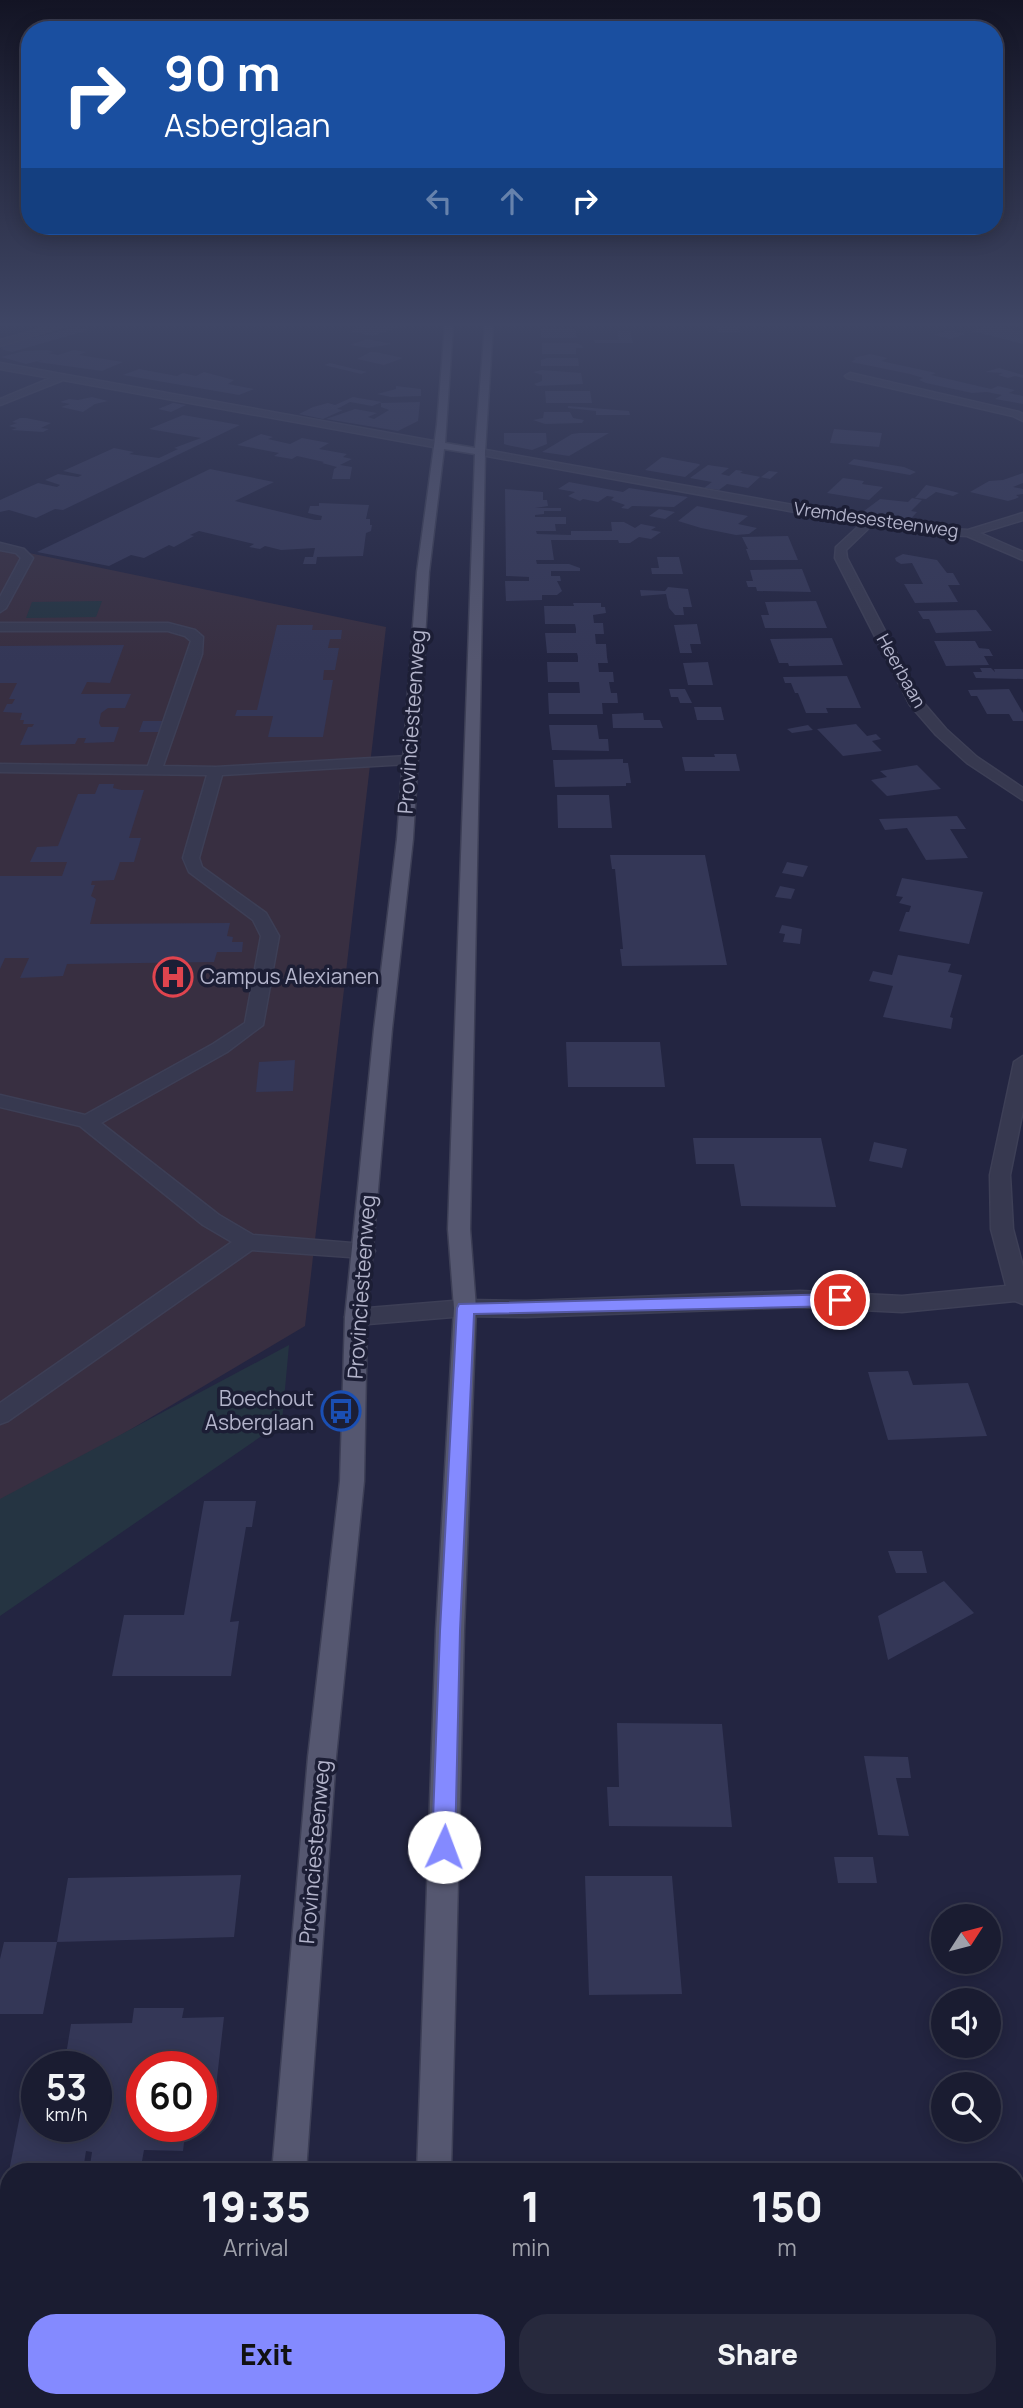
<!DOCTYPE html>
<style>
body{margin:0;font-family:Manrope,sans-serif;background:#27293d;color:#f1f3f6;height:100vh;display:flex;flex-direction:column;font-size:26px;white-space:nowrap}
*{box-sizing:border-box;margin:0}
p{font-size:23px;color:#9fa1ab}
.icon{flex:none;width:38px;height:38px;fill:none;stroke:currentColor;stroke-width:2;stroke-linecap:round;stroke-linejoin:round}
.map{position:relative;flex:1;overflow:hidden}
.drawer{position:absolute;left:0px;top:2163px;width:1024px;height:245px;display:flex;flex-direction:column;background:#1a1c31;border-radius:28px 28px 0 0;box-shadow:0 4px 18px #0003,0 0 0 2px #383a4d}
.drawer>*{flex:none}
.hud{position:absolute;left:21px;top:21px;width:982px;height:214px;border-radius:28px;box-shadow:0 4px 18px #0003,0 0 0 2px #383a4d;background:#1a4fa0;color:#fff;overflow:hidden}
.needle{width:46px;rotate:54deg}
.buttons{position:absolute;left:931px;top:1904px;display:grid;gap:14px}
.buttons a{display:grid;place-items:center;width:70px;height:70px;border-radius:50%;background:#1a1c31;box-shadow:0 4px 18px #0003,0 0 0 2px #383a4d;font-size:35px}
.speed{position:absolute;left:21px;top:2051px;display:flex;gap:14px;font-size:35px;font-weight:700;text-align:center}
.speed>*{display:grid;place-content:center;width:91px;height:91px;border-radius:50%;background:#1a1c31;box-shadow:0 4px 18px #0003,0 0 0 2px #383a4d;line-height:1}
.speed small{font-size:18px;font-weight:400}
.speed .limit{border:10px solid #d22;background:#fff;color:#111}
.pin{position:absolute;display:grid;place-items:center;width:60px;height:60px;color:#fff;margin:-30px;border:4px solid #fff;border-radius:50%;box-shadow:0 2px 7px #0007}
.me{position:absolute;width:77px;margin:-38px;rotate:2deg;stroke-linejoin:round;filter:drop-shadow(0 0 5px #0008)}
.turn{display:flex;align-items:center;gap:24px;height:147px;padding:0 28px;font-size:32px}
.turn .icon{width:91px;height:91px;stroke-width:2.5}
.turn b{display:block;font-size:49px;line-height:60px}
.lanes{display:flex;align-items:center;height:66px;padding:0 28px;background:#0003;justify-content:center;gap:35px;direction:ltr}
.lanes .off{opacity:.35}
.eta{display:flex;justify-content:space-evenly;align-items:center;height:119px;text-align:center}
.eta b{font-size:42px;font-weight:800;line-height:49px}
.cta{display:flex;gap:14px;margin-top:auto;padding:14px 28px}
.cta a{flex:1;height:80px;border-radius:28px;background:#848aff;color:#111;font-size:28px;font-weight:800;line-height:80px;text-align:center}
.cta a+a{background:#27293d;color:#f1f3f6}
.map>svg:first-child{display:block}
.medical{fill:#382f41}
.green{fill:#253442}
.building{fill:#343757}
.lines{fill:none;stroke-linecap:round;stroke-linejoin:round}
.service-casing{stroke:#3d3f56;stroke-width:3}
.minor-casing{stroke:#3d3f56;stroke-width:3}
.primary-casing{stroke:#3d3f56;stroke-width:3}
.service{fill:#373950;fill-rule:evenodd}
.minor{fill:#373950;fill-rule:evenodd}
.primary{fill:#555770;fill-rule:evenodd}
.route{fill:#848aff;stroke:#565aa6;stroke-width:2}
.labels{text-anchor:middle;stroke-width:7;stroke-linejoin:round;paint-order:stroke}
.far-street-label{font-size:18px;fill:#b3b4cb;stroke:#1c1e35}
.street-label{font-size:21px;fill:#b3b4cb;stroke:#1c1e35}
.poi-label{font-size:21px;fill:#b3b4cb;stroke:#1c1e35;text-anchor:start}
</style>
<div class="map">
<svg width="1023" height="2408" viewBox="0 0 1023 2408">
<rect width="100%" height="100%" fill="#232541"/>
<path class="medical" d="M0,547L386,627L305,1326L0,1507Z"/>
<path class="green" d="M102,601L96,617L26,618L32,602Z
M289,1345L282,1422L0,1616V1499Z"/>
<path class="building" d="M365,325H397L403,326L372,336L349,331Z
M992,325L1023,332V344L972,331Z
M716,326H737L741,333H719Z
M76,327L89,330L12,352L0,349L3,348L0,346Z
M541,328H575L577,338H541Z
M949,330L965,334L951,339L934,335Z
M617,331H630L633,343H595L594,340H619Z
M367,339L392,344L368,348L350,345Z
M542,343H575L582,345L583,348H576V354H542Z
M48,350L54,352L48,353L58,355L74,350L86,352L79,355L123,362L102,371L37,362L42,360L26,364L1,357L24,351Z
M370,352H376L403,358L384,365L357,359Z
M870,354L888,358L881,361L936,373L931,375L991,389L998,386L1015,390L1009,393L1023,396V404L995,399L1002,395L987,392L972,393L926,383L919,380L923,378L910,374L851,362L856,359L853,358Z
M547,358H578L579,366H541V360Z
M330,363L367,372L361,374L324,365Z
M999,368L1023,375V378L1015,376L1008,378L998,375L1003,373L985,372Z
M139,369L177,376L183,373L196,376L204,372L234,380L228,384L254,389L239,395L123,375Z
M542,370L581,373L583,384L537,386L534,384L542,381V375L533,372Z
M396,386L421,389V396L391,397L377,394L396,389Z
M545,391H590L592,403H546Z
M92,397L108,401L95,404L83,412L61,407L70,404L60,402L69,399L78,400Z
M353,397L382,402L372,406L350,402L337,409L343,410L323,419L299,414L313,407L328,403L335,405Z
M420,402L418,421L398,431L326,419L355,409L377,413L368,417L374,419L389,410L381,407V403Z
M173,403L186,405L171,412L158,409Z
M568,406L629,411L630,415H596V411L568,408Z
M544,412H570L573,418L584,420L582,423L545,424L533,420L543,418Z
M183,415L240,425L63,510L55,509L36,518L9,510L0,512V500L38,483L57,487L60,485L45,480L58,474L78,477L82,475L63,471L114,448L134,452L129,454L159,458L178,449L174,448L201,438L149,429Z
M20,418H26L51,423L41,428L49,429L43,432L11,430L17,428L9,426L17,423L12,422Z
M834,429L882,433L879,447L830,443Z
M504,433H546L547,444L532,450L507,445L504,444Z
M579,433H609L569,456L542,452L572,434Z
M261,434L273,437L268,439L290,444L302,438L329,443L319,449L347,454L343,457L352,459L340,465L352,467L350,479H332L334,469L337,467L322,463L324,462L297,456L292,459L274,456L279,453L237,445Z
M662,457L699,464L700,465L685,477L645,470Z
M854,459L904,467L916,472L910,475L848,464Z
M708,465L729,468L721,474L729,476L736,470L743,471L740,473L761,477L769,471L778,472L770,479L760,477L748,488L727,484L719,490L704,488L712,482L690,478Z
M210,469L274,482L235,501L315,520H321L322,516L308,513L310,506H319V503L369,505L366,519H370V525H372L371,531L366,533L363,556L317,557L316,564H303L305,557H313L315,548L281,550L265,546L260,549L249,547L254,544L199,531L190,535L194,536L174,547L169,545L144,558L131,555L109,566L37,552Z
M1023,473V483L1013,487L1023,489V494L1016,495L1019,497L1015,499L1008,501L970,492L989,481L1003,480Z
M843,478L864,481L862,484L883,487L869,500L827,493Z
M569,482L623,492L629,488L688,497L674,507L632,506L628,509L621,508L625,505L611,500L614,497L607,496L598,502L583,499L580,501L568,496L575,492L558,489Z
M926,485L940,488L959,493L953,496L936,492L926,499L915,498Z
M505,489L543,492V500H547L548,506L535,508H561V511H544V514L535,515V517H566V524H555L556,531H536L537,534L571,535V531H612L611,522H624L635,528L641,524L656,527L651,530L661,532L651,539L639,537L630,543H619L618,540H551L554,560H536L537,564H569L580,568V571H551V576H560L561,581H557L562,591L557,595H542V600L506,601L505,581H529V577L506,576Z
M912,498L922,500L911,511L917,512L908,522L860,514L880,499L908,502Z
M697,506L748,516L738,524L757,528L749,534L736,535L701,528L678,521Z
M659,509L675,512L665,519L649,516Z
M788,536L798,560H750L746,549H748L742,537Z
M903,554L937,560L947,573H953L960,585H948L958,602L915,603L904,584H923L912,563L901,564L896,561L895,558Z
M657,557H679L683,574H652L651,568H659Z
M802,569L811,592L757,591L756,587H748L746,581H753L750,570Z
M668,587L688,589L692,607H683L684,615H675L669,608L666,594L641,596L640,590L665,591Z
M816,601L827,628H765L761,615H769L765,602Z
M573,603H601V607H605L606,613L593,615L594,623H603L604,634H595L596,644H606L607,657L608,663H598L599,672H613L614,682H609L611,693H617L618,703H602L603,714H549L548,693H580L579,682H548L547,662H578V657L577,653H547L545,633H576V629L575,624H545L544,606H574Z
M976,610L992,631L936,633L929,619H923L918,611Z
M697,624L701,644H690L692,653H680L674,625Z
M277,625H313L312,630H342L341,639H330L328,648H339L335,670H324L323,680H333L323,737H268L273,716H235L237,710H257Z
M832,638L843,665L789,666L788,663H779L770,639Z
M934,641H975L979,648L989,649L993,656H984L989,665L946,666Z
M124,645L110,683L87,682L81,694H131L125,708H108L101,713L99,723L101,727H119L114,742L84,743L86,738H78L75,744L20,745L28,727H32L34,724H23L24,720H20L22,713L3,712L7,704H12L15,699H9L17,683H0V646Z
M708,662L713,685H688L683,663Z
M980,668H991L995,672L994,669H1023V679L976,678L973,672H982Z
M847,676L861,708H826L828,713H806L798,693H795L791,683H785L783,677Z
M669,689H685L692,703H680L678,697H671Z
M1009,689L1023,713V721H1013L1009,714H987L977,696H971L968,690Z
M694,707H721L724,720H697Z
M643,713L644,720H660L663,728H613L612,714Z
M143,721H165L161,732H139Z
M856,724L867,736L876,734L881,739L872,741L882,751L843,756L817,729Z
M549,725H597L599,739H608L609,751L552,750Z
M808,725L813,730L792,733L787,729Z
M714,754H736L740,771H685L682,757H715Z
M623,759V763H628L631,783H626V786L555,787L553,760Z
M917,765L941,789L887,796L871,780L887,777L880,771Z
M99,784H114L113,788L122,790H144L129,838H141L134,862H120L114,880L92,881L91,885H95L91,896L96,899L90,924L230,923L227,936L233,937L232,942H243L242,952H217L214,962L67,964L63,976L20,978L29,958H5L0,969V876H62L67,862H30L37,847L58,846L78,794H95Z
M557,795H609L612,828H558Z
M957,816L966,829H950L968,858L926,860L907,828L885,830L879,819Z
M610,855H705L727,965L622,966L620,949H623L615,869H612Z
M787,862L808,866L803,877L782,873Z
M902,878L983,892L969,944L899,931L906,912H909L911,906L899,903L903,897L896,896Z
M780,886L795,889L791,899L775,897Z
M782,925L802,929L800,944L783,942L785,934L779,933Z
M898,955L951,964L948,972L962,975L950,1017L953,1018L951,1029L883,1017L893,986L869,981L873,971L892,975Z
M566,1042H660L665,1087H568Z
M295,1060L293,1091L256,1092L259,1062Z
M693,1138H821L836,1207L741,1206L734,1164H696Z
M874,1142L907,1149L902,1168L869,1161Z
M908,1371L913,1385L968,1383L987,1436L888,1440L868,1372Z
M204,1501H256L252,1527H246L230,1622L239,1621L231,1676H112L124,1615H184Z
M888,1551H922L927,1573H896Z
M944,1581L974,1613L888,1660L878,1616Z
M617,1723L722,1724L732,1827L609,1826L607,1787H619Z
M864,1756L908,1757L911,1778H896L909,1836L878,1835Z
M834,1857H873L877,1883H838Z
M241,1875L234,1937L57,1942L68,1878Z
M585,1876H672L682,1994L589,1995Z
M4,1942H57L43,2014H0V1959Z
M134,2008H184L182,2018L224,2017L216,2087H201V2067H142V2126H186L183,2151L144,2150L140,2172H89L92,2152L86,2151L83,2170L9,2171L25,2090H37V2126H96V2067H64L71,2024L132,2023Z
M0,2256H9V2399H68L66,2408H0Z"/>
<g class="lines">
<g class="service-casing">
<path id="service" d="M54,325H68L0,346V340Z
M0,543L24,549L33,558L6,608L0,612V597L21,558L16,553L0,550Z
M0,623H168L195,630L203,637L202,654L163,766L216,767L408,756L415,760L408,764L222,775L199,858L202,867L266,913L279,936L263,1025L227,1052L101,1123L219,1215L253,1235L364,1244L372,1246L375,1251L372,1256L364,1258L252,1250L8,1421L0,1424V1403L232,1242L203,1225L80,1126L0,1107V1095L85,1115L213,1044L245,1023L261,936L253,920L189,872L183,858L207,775L0,772V764L148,766L191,641L185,636L168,631H0Z"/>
</g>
<g class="minor-casing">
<path id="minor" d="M0,363L439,442L444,445L439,448L63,380L0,405V399L51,378L0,369Z
M850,373L1019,412L1023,414V421L1013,416L847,378L845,376Z
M480,449L916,527L968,530L1023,513V520L980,533L1023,552V560L967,536L916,533L872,525L846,550L847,558L921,700L946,729L977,757L1023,788V800L967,763L936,735L910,705L835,558L836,547L861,524L476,454V450Z
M1023,1056V1110L1010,1175L1013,1229L1023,1267V1304L1015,1301L902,1312L800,1307L526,1317L465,1316L356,1325L348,1323L345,1317L348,1311L356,1309L465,1300L526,1301L800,1291L902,1296L1006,1286L991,1229L990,1175L1014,1062Z"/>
</g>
<g class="primary-casing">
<path id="primary" d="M445,325H453L445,443L475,448L485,325H493L485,452L470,1229L476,1308L464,1631L451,2172H417L436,1631L454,1308L448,1229L475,454L444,449L429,572L413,839L392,1029L367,1317L364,1481L336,1757L306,2172H272L308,1757L340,1481L345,1317L374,1029L397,839L417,572L437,424Z
M251,2399H289L288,2408H250Z
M409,2399H447L446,2408H408Z"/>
</g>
<use href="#service" class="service"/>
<use href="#minor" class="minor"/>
<use href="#primary" class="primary"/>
</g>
<linearGradient id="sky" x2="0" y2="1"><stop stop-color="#131424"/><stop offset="0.49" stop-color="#3f4665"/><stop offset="1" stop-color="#3f4665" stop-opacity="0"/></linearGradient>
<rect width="1023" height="662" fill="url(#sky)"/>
<path class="route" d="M840,1294L849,1300L840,1306L474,1314L460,1631L455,1847L452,1855L444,1858L436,1855L432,1847L440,1631L457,1308L459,1304Z"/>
<defs>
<g id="hospital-ring" transform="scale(2.0125)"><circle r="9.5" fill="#1c1e35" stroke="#e0444e" stroke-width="1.5"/><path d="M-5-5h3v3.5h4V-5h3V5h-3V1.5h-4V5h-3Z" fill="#e0444e"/></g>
<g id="bus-ring" transform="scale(2.0125)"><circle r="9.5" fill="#1c1e35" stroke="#1a4fb4" stroke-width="1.5"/><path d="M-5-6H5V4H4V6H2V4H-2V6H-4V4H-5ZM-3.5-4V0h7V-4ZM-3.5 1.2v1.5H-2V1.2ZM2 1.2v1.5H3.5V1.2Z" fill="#1a4fb4"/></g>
</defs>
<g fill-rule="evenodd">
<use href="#hospital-ring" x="173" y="977"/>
<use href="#bus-ring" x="341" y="1411"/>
</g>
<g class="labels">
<g class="far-street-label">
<text transform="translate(876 520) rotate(8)" y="6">Vremdesesteenweg</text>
<text transform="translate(901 671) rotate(61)" y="6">Heerbaan</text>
</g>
<g class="street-label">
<text transform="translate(412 722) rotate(-86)" y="7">Provinciesteenweg</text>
<text transform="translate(362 1287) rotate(-86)" y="7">Provinciesteenweg</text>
<text transform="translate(315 1852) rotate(-85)" y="7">Provinciesteenweg</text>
</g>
<g class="poi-label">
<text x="200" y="984">Campus Alexianen</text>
<text x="314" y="1406" text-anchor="end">Boechout<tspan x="314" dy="24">Asberglaan</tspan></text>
</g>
</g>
</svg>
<div class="buttons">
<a><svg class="needle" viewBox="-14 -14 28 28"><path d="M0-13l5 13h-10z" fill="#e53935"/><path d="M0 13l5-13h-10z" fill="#9fa1ab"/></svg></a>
<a><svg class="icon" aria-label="sound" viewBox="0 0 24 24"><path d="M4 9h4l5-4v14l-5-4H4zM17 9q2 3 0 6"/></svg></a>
<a><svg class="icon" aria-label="search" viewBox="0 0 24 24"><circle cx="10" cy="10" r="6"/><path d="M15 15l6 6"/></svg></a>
</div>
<div class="speed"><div>53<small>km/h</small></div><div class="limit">60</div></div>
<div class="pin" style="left:840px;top:1300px;background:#d93025"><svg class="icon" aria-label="arrive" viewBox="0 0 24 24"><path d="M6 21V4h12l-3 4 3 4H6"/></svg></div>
<svg class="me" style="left:444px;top:1847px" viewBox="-20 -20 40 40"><circle r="19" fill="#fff"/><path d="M0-13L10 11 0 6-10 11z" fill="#848aff"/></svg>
<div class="hud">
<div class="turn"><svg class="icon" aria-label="right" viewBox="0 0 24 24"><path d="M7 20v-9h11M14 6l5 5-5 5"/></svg><div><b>90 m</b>Asberglaan</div></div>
<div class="lanes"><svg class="icon off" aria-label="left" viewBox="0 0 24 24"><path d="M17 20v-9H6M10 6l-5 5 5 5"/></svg><svg class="icon off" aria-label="ahead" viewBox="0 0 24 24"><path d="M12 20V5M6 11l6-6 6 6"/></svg><svg class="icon" aria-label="right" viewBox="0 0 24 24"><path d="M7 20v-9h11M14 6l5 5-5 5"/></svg></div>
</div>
<section class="drawer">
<div class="eta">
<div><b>19:35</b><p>Arrival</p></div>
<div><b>1</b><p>min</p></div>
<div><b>150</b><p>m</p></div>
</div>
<div class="cta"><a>Exit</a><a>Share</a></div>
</section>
</div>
